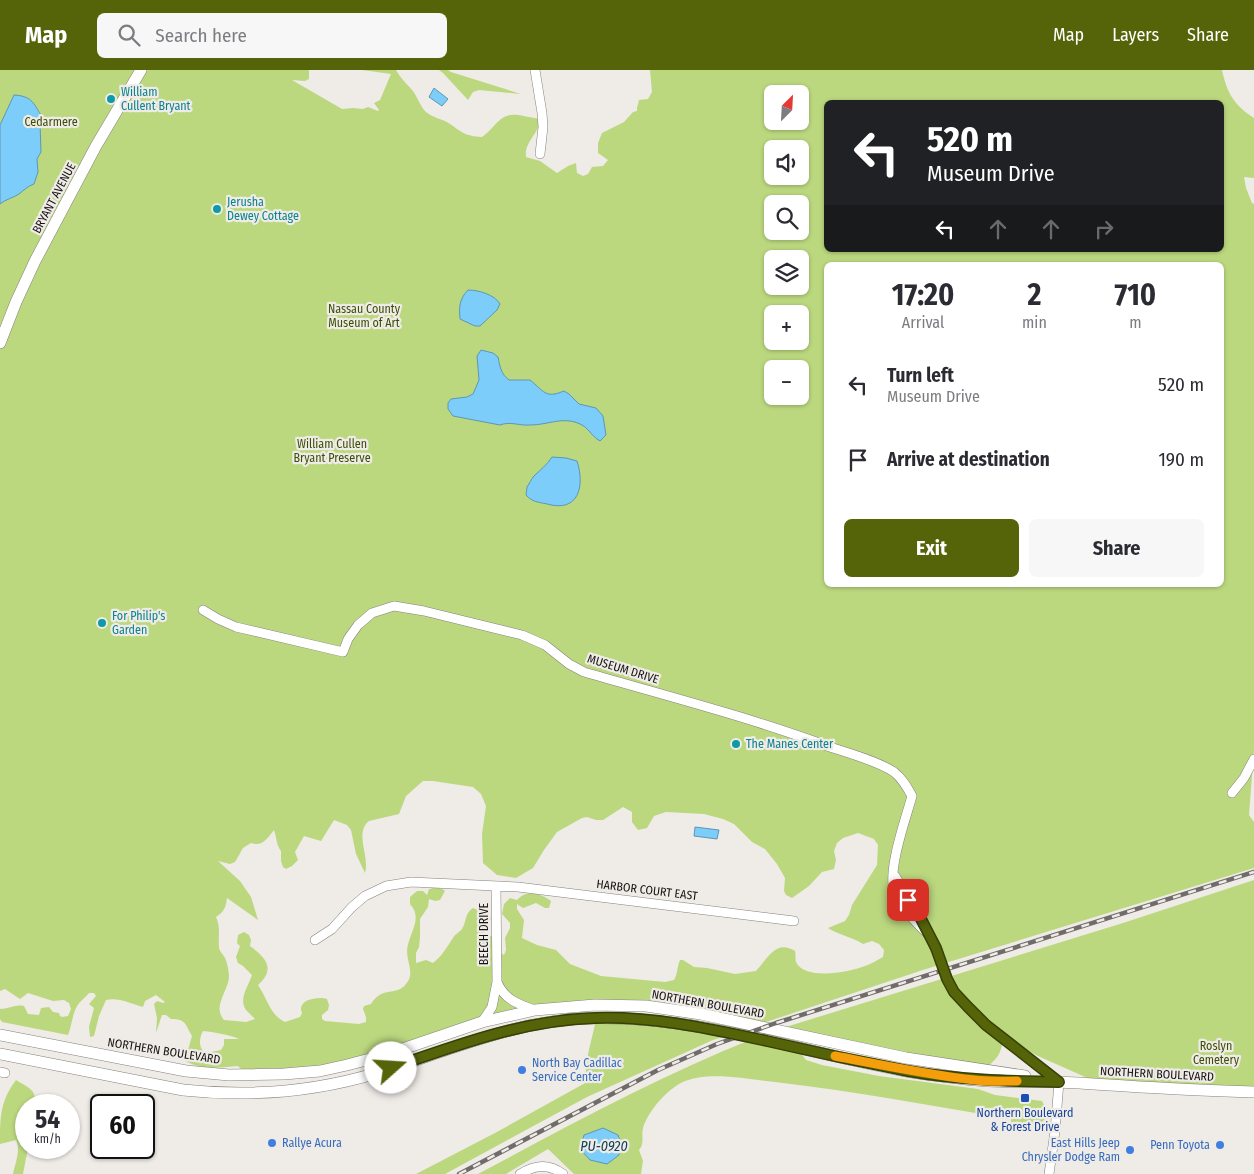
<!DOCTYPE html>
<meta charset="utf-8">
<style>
body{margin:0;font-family:"Fira Sans Condensed",sans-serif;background:#f7f7f7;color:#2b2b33;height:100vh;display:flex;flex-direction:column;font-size:19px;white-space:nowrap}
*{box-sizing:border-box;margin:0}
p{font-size:16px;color:#7c7c81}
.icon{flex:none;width:28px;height:28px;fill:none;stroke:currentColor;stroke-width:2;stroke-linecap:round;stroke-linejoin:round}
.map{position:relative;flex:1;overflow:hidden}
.side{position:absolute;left:824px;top:192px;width:400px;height:325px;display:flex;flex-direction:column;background:#fff;border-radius:8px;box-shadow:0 1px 4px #0004}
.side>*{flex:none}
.hud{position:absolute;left:824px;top:30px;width:400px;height:152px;border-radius:8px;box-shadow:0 1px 4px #0004;background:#202124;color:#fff;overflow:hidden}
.needle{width:32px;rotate:24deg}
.tools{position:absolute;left:764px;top:15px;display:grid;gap:10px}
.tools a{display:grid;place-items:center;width:45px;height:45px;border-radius:8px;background:#fff;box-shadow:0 1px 4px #0004;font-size:25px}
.speed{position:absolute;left:15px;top:1024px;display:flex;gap:10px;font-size:25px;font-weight:700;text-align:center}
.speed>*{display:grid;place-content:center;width:65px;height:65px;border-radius:50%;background:#fff;box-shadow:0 1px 4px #0004;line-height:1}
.speed small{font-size:12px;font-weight:400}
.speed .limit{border:2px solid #111;border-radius:8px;background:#fff;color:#111}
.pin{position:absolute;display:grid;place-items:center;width:42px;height:42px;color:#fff;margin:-21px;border-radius:10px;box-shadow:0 2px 8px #0006}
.me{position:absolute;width:55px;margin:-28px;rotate:71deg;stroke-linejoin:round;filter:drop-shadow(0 0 4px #0008)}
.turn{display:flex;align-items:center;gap:18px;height:105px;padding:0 20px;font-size:22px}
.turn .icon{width:65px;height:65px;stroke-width:2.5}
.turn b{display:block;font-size:35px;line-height:42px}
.lanes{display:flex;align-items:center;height:48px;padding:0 20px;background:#0003;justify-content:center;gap:25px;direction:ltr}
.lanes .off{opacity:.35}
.eta{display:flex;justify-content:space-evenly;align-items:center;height:85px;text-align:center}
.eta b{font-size:30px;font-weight:700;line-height:35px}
.primary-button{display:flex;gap:10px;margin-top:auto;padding:10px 20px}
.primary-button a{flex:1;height:58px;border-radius:8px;background:#556409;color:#fff;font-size:20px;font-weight:700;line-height:58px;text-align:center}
.primary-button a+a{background:#f7f7f7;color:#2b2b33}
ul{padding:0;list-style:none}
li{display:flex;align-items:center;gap:15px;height:75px;padding:0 20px}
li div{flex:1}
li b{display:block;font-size:19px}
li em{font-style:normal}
header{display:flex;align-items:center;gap:30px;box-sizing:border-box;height:70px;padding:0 25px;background:#556409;color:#fff}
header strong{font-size:24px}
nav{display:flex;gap:28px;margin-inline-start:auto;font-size:18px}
.search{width:350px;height:45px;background:#f7f7f7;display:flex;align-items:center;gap:12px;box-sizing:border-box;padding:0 18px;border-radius:8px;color:#7c7c81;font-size:19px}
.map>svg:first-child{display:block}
.green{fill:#bbd87f;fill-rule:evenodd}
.water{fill:#7ccdf9;stroke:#5e96b4}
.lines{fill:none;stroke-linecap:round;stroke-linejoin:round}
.minor-casing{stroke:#85827d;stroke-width:10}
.major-casing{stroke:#85827d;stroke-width:12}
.minor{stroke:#fff;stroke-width:9}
.major{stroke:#fff;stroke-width:11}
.rail-casing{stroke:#6f6c6a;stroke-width:4.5}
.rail{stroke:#efebe7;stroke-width:2.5;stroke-dasharray:8;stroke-linecap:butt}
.route-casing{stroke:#374106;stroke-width:12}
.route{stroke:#556409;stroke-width:9}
.slow{stroke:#f59e0b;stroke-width:9}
.culture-dot{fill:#0f9aa8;stroke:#efebe7;stroke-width:2}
.shop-dot{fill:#3f7fe0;stroke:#efebe7;stroke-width:2}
.transit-dot{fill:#1a4fb4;stroke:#efebe7;stroke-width:2}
.labels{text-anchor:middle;stroke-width:4.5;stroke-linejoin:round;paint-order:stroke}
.culture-label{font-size:12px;fill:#0d838f;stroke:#efebe7;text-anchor:start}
.park-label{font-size:12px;fill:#3c4e06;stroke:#efebe7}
.street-label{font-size:12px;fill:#171514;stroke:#efebe7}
.shop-label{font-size:12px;fill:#366cbe;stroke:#efebe7;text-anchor:start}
.transit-label{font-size:12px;fill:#164399;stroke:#efebe7}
.water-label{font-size:14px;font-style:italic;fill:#114057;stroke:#efebe7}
</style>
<header>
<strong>Map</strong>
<div class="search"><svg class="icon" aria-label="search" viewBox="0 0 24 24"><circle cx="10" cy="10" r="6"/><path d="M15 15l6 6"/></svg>Search here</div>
<nav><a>Map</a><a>Layers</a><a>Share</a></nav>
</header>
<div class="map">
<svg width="1254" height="1104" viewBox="0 0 1254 1104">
<rect width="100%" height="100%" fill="#efebe7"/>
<path class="green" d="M0,0H309V9L305,11L292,10L342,39L353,38L363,39L368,37L378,41L379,40L374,33L380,30L391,4L362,0H396C401,9 407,14 413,21C418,28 420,36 426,42C433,48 443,49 450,54C463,63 465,66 482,67C499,55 499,40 524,46C530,48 535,47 540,50C539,64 524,72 526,87L540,91L557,103L568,96L576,93L577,103L583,106L588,104L592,97L603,96L608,90L598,83V73L602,63L624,52L633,42L637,41V38L639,30L648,29L652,22L650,0H1222C1227,23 1234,35 1254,48V108L1244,107L1246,118L1252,133L1254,134V680L1249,745L1254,752V798L926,899L754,956L700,944L558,937L317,1000L241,999L238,996C204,999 199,1001 170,981L186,982L188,980L192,966C185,954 186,949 171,949L166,945H162L156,963L157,948L154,934L157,931L163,933L165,932L156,925L145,931L143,937C132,934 118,927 106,930L99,946L94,966L90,967L89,957L94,938L89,934L96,926L94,923H89C85,928 80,931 77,936C72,945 72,955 68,965L2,952L0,949V939C8,939 16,934 24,936L28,944L39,945L41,938L49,937L53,942L59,943L60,946L62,947L68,946L71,939L69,933L64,930L53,931L28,923L20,929L5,919L0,921ZM772,24H800V51H772ZM826,32H1221V180H826ZM772,79H800V106H772ZM772,134H800V161H772ZM772,189H800V216H772ZM826,195H1221V515H826ZM772,244H800V271H772ZM772,299H800V326H772ZM423,711H433L473,717L481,724L486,736L482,764L483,793L497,805L516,808L533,798L544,780L557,762L582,748L587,747L596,750H603L623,737L632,742V752L638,760L647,758L654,746L666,742L704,744L723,749L734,754L752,772L765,779L777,794L785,808L784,821L786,825L792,828L809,816L822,802L834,799L836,790L834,781L837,773L843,768L858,763L874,769L878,775L877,795L852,835L849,845L845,851L828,858C839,865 852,867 863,874L872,871L879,874L884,880L883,887C877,890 871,894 865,896C850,902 805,911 796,892C795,889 796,884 795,881C776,869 768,888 756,901L735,904L707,898L694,897L683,890H680C677,897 678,903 674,910L665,912L601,906L570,894L556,880L537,875L522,868L524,850L517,839V834L523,838L536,833L545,838H549L551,831C540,823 527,819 517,830L510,828L504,834L502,844L510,853V858L505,868L506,880L504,885L498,881L493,866L486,865L484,863L488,856L491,848L480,841L473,838C464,844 467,851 462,859C460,862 455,864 453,868C447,877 442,886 433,893L426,890L416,893V883L419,877L420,867V849L428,837L429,829L435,831L440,830L445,821C441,817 435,817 429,819L427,825L423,821H417L410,827V834C424,849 408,864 407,881C407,893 415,904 406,914C396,927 383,915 371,934L364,936L363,939L366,947V952L359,954L325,951L322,949V945L328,940L329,935L327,929C318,926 296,930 302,943L300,947L285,952C270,945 267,928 258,915C276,899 266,888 250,876L251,870L249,865L244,862L238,865L237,873L240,876L236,887L238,893L243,896L252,905C249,915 238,929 246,940C249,943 252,946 255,949L246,952L224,950C212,936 228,922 229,907C229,901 227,892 225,888C223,884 220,882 219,878C218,867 221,858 216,847C224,842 226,837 227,828L258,850L251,827L240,811L218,791L230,794L235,792L243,778L251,773C262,777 267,769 274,760C277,769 276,774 281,781V791L283,797L286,799L292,796L298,790L295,782L304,766L321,771L334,750L347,755L351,760L356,784L365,803C370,786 354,763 369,751L399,744L406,726ZM203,961C213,962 231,965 239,969H224V975L221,980L206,983C198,979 199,968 203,961Z
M439,0H448L451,2L521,24L479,20L473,22L468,30L443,3Z
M1254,810V1022L1101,1014L1038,986L1004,968C1000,984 999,988 985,998L776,960L1123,853Z
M596,948L732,964L713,970L587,1027L445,1104H416L495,1063L587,1012C582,998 594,964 596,948Z
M755,968L797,978L806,990L822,995L879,1006L978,1019L995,1025L1042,1031L1048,1043C1046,1051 1040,1054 1032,1056V1058L1011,1056V1049C932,1036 854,1021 775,1012C747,1009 711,1001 685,1011C668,1018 648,1041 643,1058C641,1066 645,1073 639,1080L643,1091L641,1104H574L548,1079L506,1104H478C568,1056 659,1006 755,968Z
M16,1010C28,1018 37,1019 35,1035H26V1078H28L23,1104H13C15,1094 21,1080 16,1070L0,1074C0,1048 0,1031 16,1010Z"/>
<path class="water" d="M434,18L448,29L442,36L429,27Z
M14,25C31,26 33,32 41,45L40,54L41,82L37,89L38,102L34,114C28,116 24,120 19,124C13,128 6,129 0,134V55Z
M468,220C479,220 495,225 500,234L497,240L480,256H475L460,249C459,238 459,229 468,220Z
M481,280L493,283L498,287C500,297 501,304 509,310H530C544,321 545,329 564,321L569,324L579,334L596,338L603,346L606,365L600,371C591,366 589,358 580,354C563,346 548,355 530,355C520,356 510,351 500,355L453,346L448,339V333L451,329L467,327L473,324L479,310L477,286Z
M552,387L566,388L577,391C585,416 579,443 547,434C538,432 532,432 526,425L527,417C530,413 531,409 534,406C540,400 547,395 552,387Z
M695,757L719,760L717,769L694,766Z
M603,1058L618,1065L621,1073L619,1085L607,1094L590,1090L580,1079L584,1065Z"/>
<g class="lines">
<g class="minor-casing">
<path id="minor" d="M535,0L542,43L543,57L540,84
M203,540L218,549L236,557L343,582L348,569L358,555L372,543L394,536L424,541L522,565L545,575L569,594L584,602C667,626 749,647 830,677C848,683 878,691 894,702C902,708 907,717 912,726C906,748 886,803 895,823C902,839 916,853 929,865
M1232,723L1244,708L1254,689
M895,806L929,865L954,922L974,944L986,955L1059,1012L1055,1061L1049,1104
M315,870L332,859L352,837L365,826L386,816L411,812L518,817L794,851
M497,912C504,929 517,934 535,940
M482,952L492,937L497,912L496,816
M0,1002L5,1003
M520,1104C535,1095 548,1093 563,1104"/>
</g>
<g class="major-casing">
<path id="major" d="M0,273L16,232L35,191L96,76L141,0
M0,965L186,1001L229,1005L284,1004L320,1001L347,995L385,985L482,952L535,940L595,935L646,936L701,944L906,988L1025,1006
M0,984L183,1020C248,1027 314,1022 377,1003C450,980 521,948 599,948C705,947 807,984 911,1002C932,1005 954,1008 976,1010C1003,1013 1030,1011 1057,1012C1092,1013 1127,1017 1161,1018C1192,1020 1223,1021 1254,1022"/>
</g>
<use href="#minor" class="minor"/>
<use href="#major" class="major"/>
<g class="rail-casing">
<path id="rail" d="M459,1104L658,1000L717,974L776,953L1254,802"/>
</g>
<use href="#rail" class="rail"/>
</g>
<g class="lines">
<g class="route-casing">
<path id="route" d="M391,998C457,975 524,950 595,948C654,946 711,959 767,971C814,982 861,992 908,1001C958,1010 1008,1011 1059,1012L986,955L968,937L954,922L947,909L936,878L920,847L908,830"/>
</g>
<use href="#route" class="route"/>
<path class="slow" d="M835,986C882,995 928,1005 975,1010C989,1012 1003,1011 1017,1011"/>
</g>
<g class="culture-dot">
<circle cx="111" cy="29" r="5"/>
<circle cx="217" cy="139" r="5"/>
<circle cx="102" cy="553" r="5"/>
<circle cx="736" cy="674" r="5"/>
</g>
<g class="shop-dot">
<circle cx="522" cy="1000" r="5"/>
<circle cx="272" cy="1073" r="5"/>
<circle cx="1220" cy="1075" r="5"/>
<circle cx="1130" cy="1080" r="5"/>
</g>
<rect class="transit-dot" x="1020" y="1023" width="10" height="10" rx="2.5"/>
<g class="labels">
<g class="culture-label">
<text x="121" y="26">William<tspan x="121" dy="14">Cullent Bryant</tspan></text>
<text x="227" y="136">Jerusha<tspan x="227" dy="14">Dewey Cottage</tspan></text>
<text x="112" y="550">For Philip's<tspan x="112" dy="14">Garden</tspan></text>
<text x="746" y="678">The Manes Center</text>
</g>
<g class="park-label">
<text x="51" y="56">Cedarmere</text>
<text x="364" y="243">Nassau County<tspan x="364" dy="14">Museum of Art</tspan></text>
<text x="332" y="378">William Cullen<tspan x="332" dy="14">Bryant Preserve</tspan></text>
<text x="1216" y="980">Roslyn<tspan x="1216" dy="14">Cemetery</tspan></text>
</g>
<g class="street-label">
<text transform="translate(54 128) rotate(-62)" y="4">BRYANT AVENUE</text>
<text transform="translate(623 599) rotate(17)" y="4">MUSEUM DRIVE</text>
<text transform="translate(647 820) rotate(7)" y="4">HARBOR COURT EAST</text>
<text transform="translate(484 864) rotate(-90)" y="4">BEECH DRIVE</text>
<text transform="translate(708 934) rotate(10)" y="4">NORTHERN BOULEVARD</text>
<text transform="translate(164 981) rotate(9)" y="4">NORTHERN BOULEVARD</text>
<text transform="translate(1157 1004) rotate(3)" y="4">NORTHERN BOULEVARD</text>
</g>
<g class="shop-label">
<text x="532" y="997">North Bay Cadillac<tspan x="532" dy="14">Service Center</tspan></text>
<text x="282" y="1077">Rallye Acura</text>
<text x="1120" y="1077" text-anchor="end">East Hills Jeep<tspan x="1120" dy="14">Chrysler Dodge Ram</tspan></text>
<text x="1210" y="1079" text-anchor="end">Penn Toyota</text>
</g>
<g class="transit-label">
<text x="1025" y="1047">Northern Boulevard<tspan x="1025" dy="14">&amp; Forest Drive</tspan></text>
</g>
<g class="water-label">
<text x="604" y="1081">PU-0920</text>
</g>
</g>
</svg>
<div class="tools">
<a><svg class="needle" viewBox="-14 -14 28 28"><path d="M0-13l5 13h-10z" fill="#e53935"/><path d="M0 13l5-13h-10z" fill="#7c7c81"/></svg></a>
<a><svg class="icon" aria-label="sound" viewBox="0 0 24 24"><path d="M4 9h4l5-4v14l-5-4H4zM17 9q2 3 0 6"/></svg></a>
<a><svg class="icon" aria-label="search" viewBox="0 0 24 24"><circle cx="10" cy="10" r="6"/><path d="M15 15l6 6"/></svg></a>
<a><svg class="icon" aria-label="layers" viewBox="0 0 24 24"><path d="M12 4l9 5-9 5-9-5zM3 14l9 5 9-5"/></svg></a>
<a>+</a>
<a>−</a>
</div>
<div class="speed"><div>54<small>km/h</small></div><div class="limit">60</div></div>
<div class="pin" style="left:908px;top:830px;background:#d93025"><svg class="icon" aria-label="arrive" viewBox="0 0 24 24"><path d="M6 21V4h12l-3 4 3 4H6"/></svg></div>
<svg class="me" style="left:391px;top:998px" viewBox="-20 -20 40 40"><circle r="19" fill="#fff"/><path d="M0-13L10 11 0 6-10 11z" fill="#556409"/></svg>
<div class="hud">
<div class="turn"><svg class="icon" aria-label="left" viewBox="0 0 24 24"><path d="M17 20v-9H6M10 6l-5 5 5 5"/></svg><div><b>520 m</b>Museum Drive</div></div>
<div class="lanes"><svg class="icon" aria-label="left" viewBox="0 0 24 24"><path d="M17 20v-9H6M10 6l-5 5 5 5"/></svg><svg class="icon off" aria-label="ahead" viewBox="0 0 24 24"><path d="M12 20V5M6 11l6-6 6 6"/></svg><svg class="icon off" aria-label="ahead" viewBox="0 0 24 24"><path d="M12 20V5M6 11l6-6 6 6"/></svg><svg class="icon off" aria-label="right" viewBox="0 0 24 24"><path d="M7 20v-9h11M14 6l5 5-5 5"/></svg></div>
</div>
<section class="side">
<div class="eta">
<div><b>17:20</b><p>Arrival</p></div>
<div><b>2</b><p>min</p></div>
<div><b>710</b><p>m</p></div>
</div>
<ul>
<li><svg class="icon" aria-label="left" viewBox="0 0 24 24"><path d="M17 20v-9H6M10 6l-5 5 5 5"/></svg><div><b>Turn left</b><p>Museum Drive</p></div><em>520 m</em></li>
<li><svg class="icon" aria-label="arrive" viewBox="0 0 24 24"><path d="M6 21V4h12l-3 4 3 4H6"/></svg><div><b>Arrive at destination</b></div><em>190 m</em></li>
</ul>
<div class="primary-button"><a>Exit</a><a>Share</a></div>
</section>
</div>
